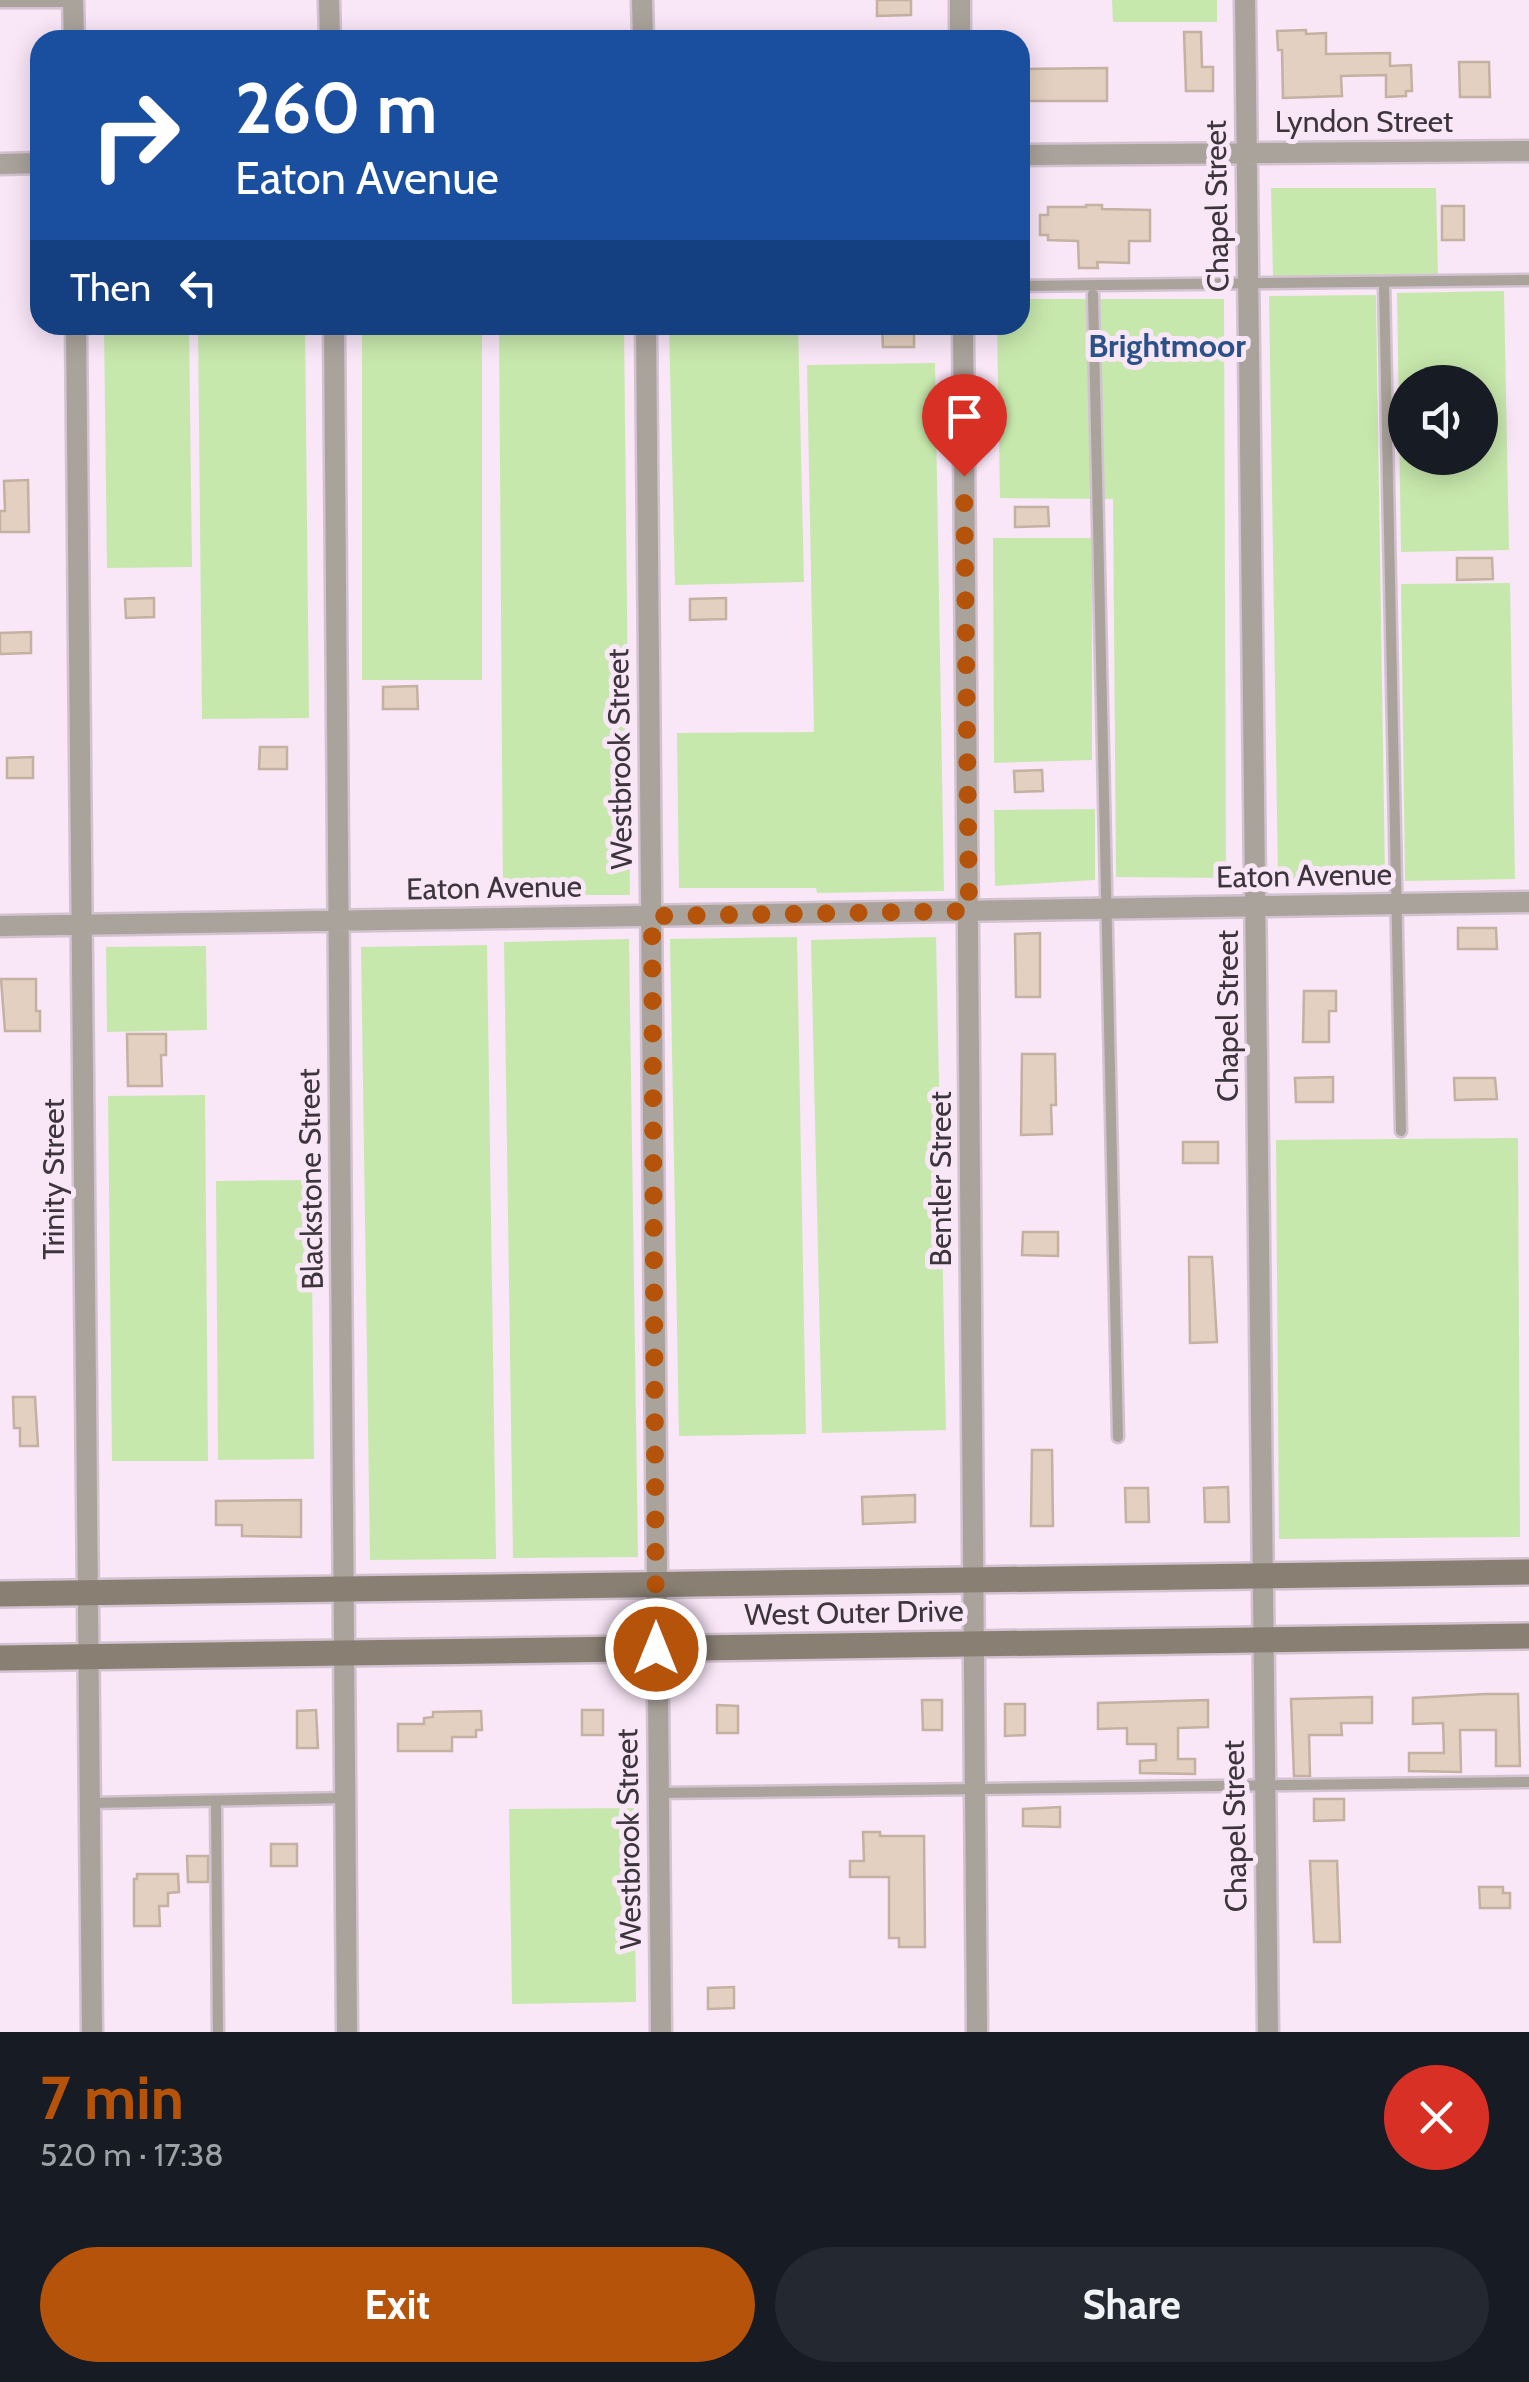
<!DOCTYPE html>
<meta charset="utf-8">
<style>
body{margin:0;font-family:Cabin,sans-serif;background:#242831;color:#f1f3f6;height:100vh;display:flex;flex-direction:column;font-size:38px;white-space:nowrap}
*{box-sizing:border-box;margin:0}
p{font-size:32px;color:#9ea1a6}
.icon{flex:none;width:55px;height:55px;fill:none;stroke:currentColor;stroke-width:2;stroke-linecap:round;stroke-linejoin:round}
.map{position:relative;height:2032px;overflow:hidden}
.side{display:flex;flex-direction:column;background:#171b24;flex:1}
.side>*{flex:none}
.banner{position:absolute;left:30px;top:30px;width:1000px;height:305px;border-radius:30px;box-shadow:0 5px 25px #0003;background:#1a4fa0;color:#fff;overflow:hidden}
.fabs{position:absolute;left:1388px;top:365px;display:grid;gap:20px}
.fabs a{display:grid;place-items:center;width:110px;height:110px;border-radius:50%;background:#171b24;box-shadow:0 5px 25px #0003;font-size:50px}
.pin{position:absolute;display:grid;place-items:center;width:85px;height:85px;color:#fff;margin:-102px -42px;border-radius:50% 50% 50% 0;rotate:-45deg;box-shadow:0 0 10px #0007}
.pin .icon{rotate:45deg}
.me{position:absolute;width:110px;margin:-55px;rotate:0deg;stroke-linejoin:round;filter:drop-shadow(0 0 8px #0008)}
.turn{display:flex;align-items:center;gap:35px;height:210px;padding:0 40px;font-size:45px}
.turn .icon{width:130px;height:130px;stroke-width:2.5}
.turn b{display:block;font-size:70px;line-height:85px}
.then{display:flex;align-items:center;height:95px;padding:0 40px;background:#0003;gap:20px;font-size:38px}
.round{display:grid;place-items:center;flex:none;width:105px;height:105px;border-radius:52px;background:#242831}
.headline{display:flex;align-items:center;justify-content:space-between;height:170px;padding:0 40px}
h1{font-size:60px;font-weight:700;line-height:75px;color:#b45309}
.action{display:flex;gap:20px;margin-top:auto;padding:20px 40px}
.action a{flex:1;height:115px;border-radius:60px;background:#b45309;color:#fff;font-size:40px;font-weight:700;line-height:115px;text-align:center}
.action a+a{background:#242831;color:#f1f3f6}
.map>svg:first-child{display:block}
.green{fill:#c7e8ad;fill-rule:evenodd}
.building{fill:#e4d0c0;stroke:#c4b1a2;stroke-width:2.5}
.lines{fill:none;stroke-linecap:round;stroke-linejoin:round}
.lane-casing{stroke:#d3c3d1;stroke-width:15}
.street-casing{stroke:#d3c3d1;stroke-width:25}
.secondary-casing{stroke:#d3c3d1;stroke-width:30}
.lane{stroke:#a9a39b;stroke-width:10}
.street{stroke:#a9a39b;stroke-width:20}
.secondary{stroke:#897f73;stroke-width:25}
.route{stroke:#b45309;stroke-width:18;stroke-dasharray:0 32.4}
.labels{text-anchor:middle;stroke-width:10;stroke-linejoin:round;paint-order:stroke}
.street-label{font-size:30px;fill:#3c353b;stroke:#f9e6f7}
.neighbourhood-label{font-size:32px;font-weight:bold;fill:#2a5288;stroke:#f9e6f7}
</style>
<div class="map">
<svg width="1529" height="2032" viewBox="0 0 1529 2032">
<rect width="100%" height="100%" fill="#f9e6f7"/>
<path class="green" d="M1112,0H1217V22H1113Z
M1271,188H1436L1438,276L1273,277Z
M1504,291L1509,550L1401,552L1397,293ZM1405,382H1480V458H1405Z
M1376,295L1385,877L1278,879L1269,296Z
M1020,299H1224L1226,878L1116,877L1113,499L1000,498L997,325H1020Z
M104,325H189L192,567L107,568Z
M198,325H305L309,718L202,719Z
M362,325H482V680H362Z
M499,325H624L630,895H503Z
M669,325H798L804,582L675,585Z
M935,363L944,891L817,893L816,888H679L677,733L814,732L807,365Z
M993,538H1092V760L994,763Z
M1510,583L1515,879L1405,881L1401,584Z
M1095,809V880L995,886L994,810Z
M797,937L806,1434L679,1436L670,939Z
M936,937L946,1430L822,1433L811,940Z
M629,939L638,1557L513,1558L504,942Z
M487,945L496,1559L370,1560L361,947Z
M206,946L207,1030L107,1032L106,947Z
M205,1095L208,1461H112L108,1096Z
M1518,1138L1520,1537L1279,1539L1276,1140Z
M311,1180L314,1459L218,1460L216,1181Z
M634,1808L636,2002L512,2004L509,1809Z"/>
<path class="building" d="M877,0H911V15L877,16Z
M1306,30V34L1326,33V54L1390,53V66L1411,65L1412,91H1406V96L1386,97V75L1341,76L1342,96L1283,98L1282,50H1278L1277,31Z
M1184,32H1201L1202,67H1213V91H1186Z
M1459,62H1489L1490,97H1460Z
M1107,68V101H1020V69Z
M1086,205H1102V209L1150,210V241H1129V263L1097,262L1098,268H1079L1078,241L1048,240V235H1040V215H1048V207H1086Z
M1442,206H1464V240H1442Z
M882,325H914V347H883Z
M28,480L29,532H0V511H5L4,481Z
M1015,507H1048L1049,526L1015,527Z
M1457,558H1492L1493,579L1457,580Z
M154,598V617L126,618L125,599Z
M726,598V619L690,620V599Z
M31,632V653L0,654V633Z
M417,686L418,709H383V687Z
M260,747H287V769H259Z
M33,757V778H7V758Z
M1042,770L1043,791L1015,792L1014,771Z
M1458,928H1496L1497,949H1458Z
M1040,933V997H1016L1015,934Z
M1,979H36V1011H40V1031H5Z
M1304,991H1336V1011H1329V1042H1303Z
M127,1034H166V1055H161L162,1086H128Z
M1022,1054H1055L1056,1105H1051L1052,1134L1021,1135Z
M1333,1077V1102H1296L1295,1078Z
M1454,1078H1495L1497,1099L1455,1100Z
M1183,1142H1218V1163H1183Z
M1023,1232H1058V1256L1022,1255Z
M1189,1257H1212L1217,1342L1190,1343Z
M13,1397H35L38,1446H20V1428H14Z
M1032,1450H1052L1053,1526H1031Z
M1228,1487L1229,1522H1205L1204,1488Z
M1125,1488H1148L1149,1522H1126Z
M915,1495V1522L863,1524L862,1497Z
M301,1500V1537L242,1536V1525H216V1501Z
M1485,1694H1518L1520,1766H1496V1730H1460L1461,1772L1409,1771V1753H1444L1443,1723L1413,1724V1698Z
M1372,1697V1723H1341L1342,1735H1309L1310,1776H1294L1291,1699Z
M922,1700H942V1730H923Z
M1208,1700V1727L1178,1728V1759H1195V1774L1140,1773V1761L1156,1760V1744H1127V1728L1098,1729V1703Z
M1005,1704H1025V1735L1005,1736Z
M717,1705L738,1706V1733H717Z
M316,1710L318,1748H297V1711Z
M582,1710H603V1735H582Z
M481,1711L482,1730H476V1737H452V1751H398V1724H424V1718L433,1717V1712Z
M1314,1799H1344V1820L1314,1821Z
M1060,1807V1827L1023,1826V1809Z
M863,1832H880V1836H924L925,1947H899V1938H889V1877H850V1861H864Z
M271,1844H297V1866H271Z
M187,1856H208V1882H188Z
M1310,1861H1337L1340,1942H1314Z
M137,1874H178L179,1892L168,1893V1906H159L160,1926H134V1879H137Z
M1479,1887H1503V1893H1510V1908H1480Z
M734,1987V2008L708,2009V1988Z"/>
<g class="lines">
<g class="lane-casing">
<path id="lane" d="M0,2H73
M1384,282L1401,1131
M1020,286L1529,280
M1093,294L1118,1437
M658,1793L1529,1782
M216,1802L218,2032
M91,1803L345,1798"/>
</g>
<g class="street-casing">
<path id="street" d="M73,0L74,40
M329,0L330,40
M642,0L643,40
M960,0V40
M1245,0L1268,2032
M1020,155L1529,151
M0,164L40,163
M76,325L92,2032
M334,325L347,2032
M646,325L661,2032
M963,325L977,2032
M0,926L1529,902"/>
</g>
<g class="secondary-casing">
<path id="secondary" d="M0,1594L1529,1572
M0,1658L1529,1636"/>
</g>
<use href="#lane" class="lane"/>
<use href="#street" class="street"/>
<use href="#secondary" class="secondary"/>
</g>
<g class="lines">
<path class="route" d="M656,1649L652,916L969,911L964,476"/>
</g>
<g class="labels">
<g class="street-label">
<text x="1364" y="132">Lyndon Street</text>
<text transform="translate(1217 206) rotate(-91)" y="10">Chapel Street</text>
<text transform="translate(620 759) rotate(-91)" y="10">Westbrook Street</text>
<text transform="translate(1304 876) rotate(-1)" y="10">Eaton Avenue</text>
<text transform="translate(494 888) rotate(-1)" y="10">Eaton Avenue</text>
<text transform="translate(1228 1016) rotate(-90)" y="10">Chapel Street</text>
<text transform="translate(54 1179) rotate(-90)" y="10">Trinity Street</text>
<text transform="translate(311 1179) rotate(-91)" y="10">Blackstone Street</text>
<text transform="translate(941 1179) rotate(-90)" y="10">Bentler Street</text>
<text transform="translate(854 1613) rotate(-1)" y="10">West Outer Drive</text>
<text transform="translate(1235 1826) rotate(-91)" y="10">Chapel Street</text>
<text transform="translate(629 1839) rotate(-91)" y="10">Westbrook Street</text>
</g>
<g class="neighbourhood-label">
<text x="1167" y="357">Brightmoor</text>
</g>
</g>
</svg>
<div class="fabs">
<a><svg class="icon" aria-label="sound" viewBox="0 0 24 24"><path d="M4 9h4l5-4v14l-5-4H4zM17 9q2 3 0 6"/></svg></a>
</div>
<div class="pin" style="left:964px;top:476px;background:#d93025"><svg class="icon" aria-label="arrive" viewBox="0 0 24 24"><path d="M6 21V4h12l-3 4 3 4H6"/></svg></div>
<svg class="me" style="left:656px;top:1649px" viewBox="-20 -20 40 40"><circle r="17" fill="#b45309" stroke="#fff" stroke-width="3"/><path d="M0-11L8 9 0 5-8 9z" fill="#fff"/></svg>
<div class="banner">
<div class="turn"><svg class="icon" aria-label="right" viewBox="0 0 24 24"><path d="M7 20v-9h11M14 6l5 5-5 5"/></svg><div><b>260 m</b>Eaton Avenue</div></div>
<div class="then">Then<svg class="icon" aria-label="left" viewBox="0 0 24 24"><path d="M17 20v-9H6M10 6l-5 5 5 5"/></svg></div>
</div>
</div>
<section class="side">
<div class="headline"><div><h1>7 min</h1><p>520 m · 17:38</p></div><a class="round" style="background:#d93025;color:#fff"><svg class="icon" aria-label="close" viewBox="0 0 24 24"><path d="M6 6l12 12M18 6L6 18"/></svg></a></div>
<div class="action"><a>Exit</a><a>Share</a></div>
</section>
